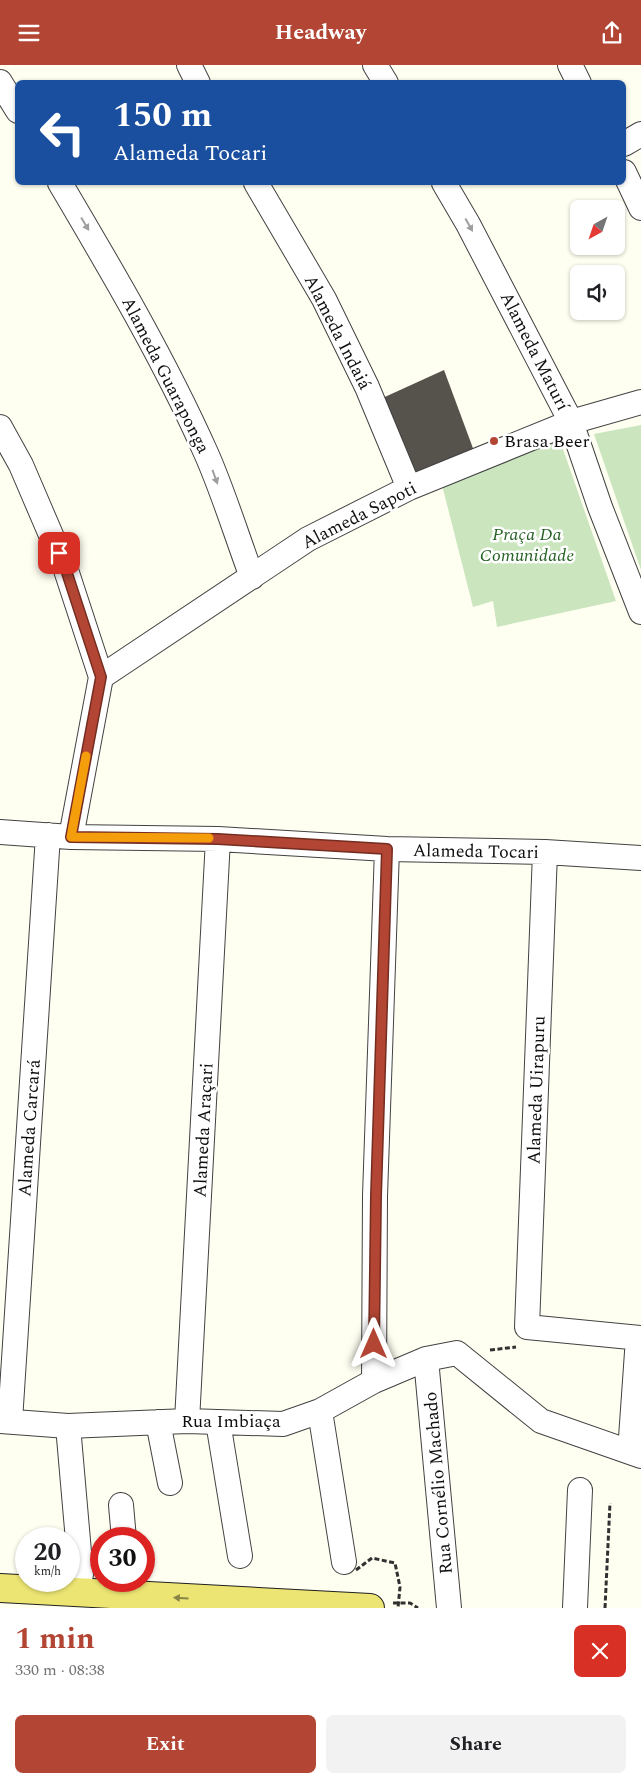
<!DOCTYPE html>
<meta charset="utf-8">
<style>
body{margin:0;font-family:Spectral,serif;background:#f2f2f2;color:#202124;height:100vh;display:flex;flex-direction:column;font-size:19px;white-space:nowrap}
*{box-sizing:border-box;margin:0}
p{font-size:16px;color:#757577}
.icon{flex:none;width:28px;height:28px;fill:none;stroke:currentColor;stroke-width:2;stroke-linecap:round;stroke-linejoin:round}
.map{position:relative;height:1543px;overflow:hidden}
.side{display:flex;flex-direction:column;background:#fff;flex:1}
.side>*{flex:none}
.hud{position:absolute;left:15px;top:15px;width:611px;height:105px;border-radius:8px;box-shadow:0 1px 4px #0004;background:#1a4fa0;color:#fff;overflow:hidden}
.needle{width:32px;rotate:220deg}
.controls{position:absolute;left:570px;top:135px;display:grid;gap:10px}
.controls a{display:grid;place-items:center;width:55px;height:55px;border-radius:8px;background:#fff;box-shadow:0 1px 4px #0004;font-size:25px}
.speed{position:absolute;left:15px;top:1462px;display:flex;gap:10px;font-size:25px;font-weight:700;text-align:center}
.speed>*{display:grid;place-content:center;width:65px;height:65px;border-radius:50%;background:#fff;box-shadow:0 1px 4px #0004;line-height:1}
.speed small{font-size:12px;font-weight:400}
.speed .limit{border:8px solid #d22;background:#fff;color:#111}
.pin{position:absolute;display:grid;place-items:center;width:42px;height:42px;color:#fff;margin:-21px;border-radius:10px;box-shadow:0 2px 8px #0006}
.me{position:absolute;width:55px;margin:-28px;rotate:0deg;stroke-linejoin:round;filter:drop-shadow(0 0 4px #0008)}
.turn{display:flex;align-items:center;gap:18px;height:105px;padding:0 15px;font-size:22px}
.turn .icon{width:65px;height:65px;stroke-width:2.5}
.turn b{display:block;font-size:35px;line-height:42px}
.round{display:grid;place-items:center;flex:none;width:52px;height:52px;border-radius:8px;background:#f2f2f2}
.headline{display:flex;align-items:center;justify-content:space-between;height:85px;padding:0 15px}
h1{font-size:30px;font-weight:700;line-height:38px;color:#b24533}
.primary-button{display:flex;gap:10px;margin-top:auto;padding:10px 15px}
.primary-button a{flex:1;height:58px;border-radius:8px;background:#b24533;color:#fff;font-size:20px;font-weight:700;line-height:58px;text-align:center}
.primary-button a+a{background:#f2f2f2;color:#202124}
header{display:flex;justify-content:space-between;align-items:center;height:65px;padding:0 15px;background:#b24533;color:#fff;font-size:22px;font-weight:700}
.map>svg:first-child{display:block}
.green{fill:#cbe5be}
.building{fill:#56524c}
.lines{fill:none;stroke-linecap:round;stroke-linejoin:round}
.minor-casing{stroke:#424242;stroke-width:26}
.major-casing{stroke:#202020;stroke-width:30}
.path{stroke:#313131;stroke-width:3;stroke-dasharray:5 2.5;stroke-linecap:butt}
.minor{stroke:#fff;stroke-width:24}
.major{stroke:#ece573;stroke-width:28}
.path-bridge{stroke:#313131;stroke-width:3;stroke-dasharray:5 2.5;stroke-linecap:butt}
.oneway{fill:#9f9f9f}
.oneway2{fill:#898546}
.route-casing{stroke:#742d21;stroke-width:12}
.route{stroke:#b24533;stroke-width:9}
.slow{stroke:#f59e0b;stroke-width:9}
.poi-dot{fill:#b24533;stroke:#fff;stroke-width:2}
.labels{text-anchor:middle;stroke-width:5;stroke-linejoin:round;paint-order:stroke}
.street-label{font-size:18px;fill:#0f0f0f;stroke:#fff}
.poi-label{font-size:18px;fill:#0f0f0f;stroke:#fff;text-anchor:start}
.park-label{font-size:18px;font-style:italic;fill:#266124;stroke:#fff}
</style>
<header><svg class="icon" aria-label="menu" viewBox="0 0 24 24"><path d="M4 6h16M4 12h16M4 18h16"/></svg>Headway<svg class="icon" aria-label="share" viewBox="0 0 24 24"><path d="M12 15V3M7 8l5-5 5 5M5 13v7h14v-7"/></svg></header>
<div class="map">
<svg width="641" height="1543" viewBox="0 0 641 1543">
<rect width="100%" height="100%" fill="#fefef1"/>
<path class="green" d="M641,360V505L594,369Z
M557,367L616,536L497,562L493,536L473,542L441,416Z"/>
<path class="building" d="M444,305L474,386L408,413L376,336Z"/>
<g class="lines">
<g class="minor-casing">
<path id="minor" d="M189,0L198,18
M375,0L386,18
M570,0L579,18
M0,17L18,46
M624,79L641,69
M624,107L641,143
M60,118C112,206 164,294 206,388C223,426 237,472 252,512
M256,118L324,234L367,322L409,423
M444,118L468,159L571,357L600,442L641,547
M0,362L21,400L66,505L101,612L71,772
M101,612L308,474L409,423L571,357L641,337
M0,767L71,772L218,774L387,784L545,787L641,793
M545,787L527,1262L641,1273
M426,1294L449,1543
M374,1316L375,1131L387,784
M320,1346L344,1497
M0,1356L68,1361L187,1356L283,1359L320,1346L374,1316L426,1294L457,1288L541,1356L641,1391
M10,1356L48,770
M187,1356L218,774
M158,1357L170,1418
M218,1357L240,1491
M68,1361L81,1510
M630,1387L638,1273
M121,1440L124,1474
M575,1543L580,1425"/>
</g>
<g class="major-casing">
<path id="major" d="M0,1523L370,1543"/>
</g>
<path class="path" d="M490,1285L516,1282
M393,1538H410L418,1543
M605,1543L610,1438"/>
<use href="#minor" class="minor"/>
<use href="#major" class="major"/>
<path class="path-bridge" d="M356,1505L372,1493L395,1498L400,1522L398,1543"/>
</g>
<defs><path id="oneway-solid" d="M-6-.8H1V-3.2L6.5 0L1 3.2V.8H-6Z" transform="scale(1.25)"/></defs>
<g class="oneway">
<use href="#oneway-solid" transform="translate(85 159) rotate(59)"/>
<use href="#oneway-solid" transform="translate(469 160) rotate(61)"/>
<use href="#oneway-solid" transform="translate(215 412) rotate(70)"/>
</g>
<use class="oneway2" href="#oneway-solid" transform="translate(181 1533) rotate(-177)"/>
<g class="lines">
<g class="route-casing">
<path id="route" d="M59,488L66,505L101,612L71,772L218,774L387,784L376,1131L374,1279"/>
</g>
<use href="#route" class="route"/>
<path class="slow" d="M86,691L71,772L209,773"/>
</g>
<circle class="poi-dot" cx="494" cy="376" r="5"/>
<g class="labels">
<g class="street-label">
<text transform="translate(338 267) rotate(63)" y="6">Alameda Indaiá</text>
<text transform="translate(535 286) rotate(63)" y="6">Alameda Maturí</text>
<text transform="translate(166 310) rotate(63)" y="6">Alameda Guaraponga</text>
<text transform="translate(359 450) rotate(-27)" y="6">Alameda Sapoti</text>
<text transform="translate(476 786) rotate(1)" y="6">Alameda Tocari</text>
<text transform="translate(536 1025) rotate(-88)" y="6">Alameda Uirapuru</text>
<text transform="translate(29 1063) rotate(-86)" y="6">Alameda Carcará</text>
<text transform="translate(203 1065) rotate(-87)" y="6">Alameda Araçari</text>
<text x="231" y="1362">Rua Imbiaça</text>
<text transform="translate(438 1418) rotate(-95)" y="6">Rua Cornélio Machado</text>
</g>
<g class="poi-label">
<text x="504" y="382">Brasa Beer</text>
</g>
<g class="park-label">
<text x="527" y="475">Praça Da<tspan x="527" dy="21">Comunidade</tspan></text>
</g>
</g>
</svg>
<div class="controls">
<a><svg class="needle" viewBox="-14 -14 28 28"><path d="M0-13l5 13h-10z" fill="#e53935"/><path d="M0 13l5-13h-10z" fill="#757577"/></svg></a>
<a><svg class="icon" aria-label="sound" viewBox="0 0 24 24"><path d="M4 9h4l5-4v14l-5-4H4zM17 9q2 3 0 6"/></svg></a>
</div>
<div class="speed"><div>20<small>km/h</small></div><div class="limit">30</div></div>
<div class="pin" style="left:59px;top:488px;background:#d93025"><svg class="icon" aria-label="arrive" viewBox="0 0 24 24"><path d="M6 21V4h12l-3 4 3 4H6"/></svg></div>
<svg class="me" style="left:374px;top:1279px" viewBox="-20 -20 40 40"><path d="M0-17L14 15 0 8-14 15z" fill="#b24533" stroke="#fff" stroke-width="4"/></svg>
<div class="hud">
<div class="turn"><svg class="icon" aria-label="left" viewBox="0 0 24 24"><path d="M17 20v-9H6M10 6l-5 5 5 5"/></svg><div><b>150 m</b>Alameda Tocari</div></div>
</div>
</div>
<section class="side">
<div class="headline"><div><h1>1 min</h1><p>330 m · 08:38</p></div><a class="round" style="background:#d93025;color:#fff"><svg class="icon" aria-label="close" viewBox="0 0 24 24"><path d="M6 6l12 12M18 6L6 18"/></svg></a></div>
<div class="primary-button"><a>Exit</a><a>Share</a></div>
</section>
